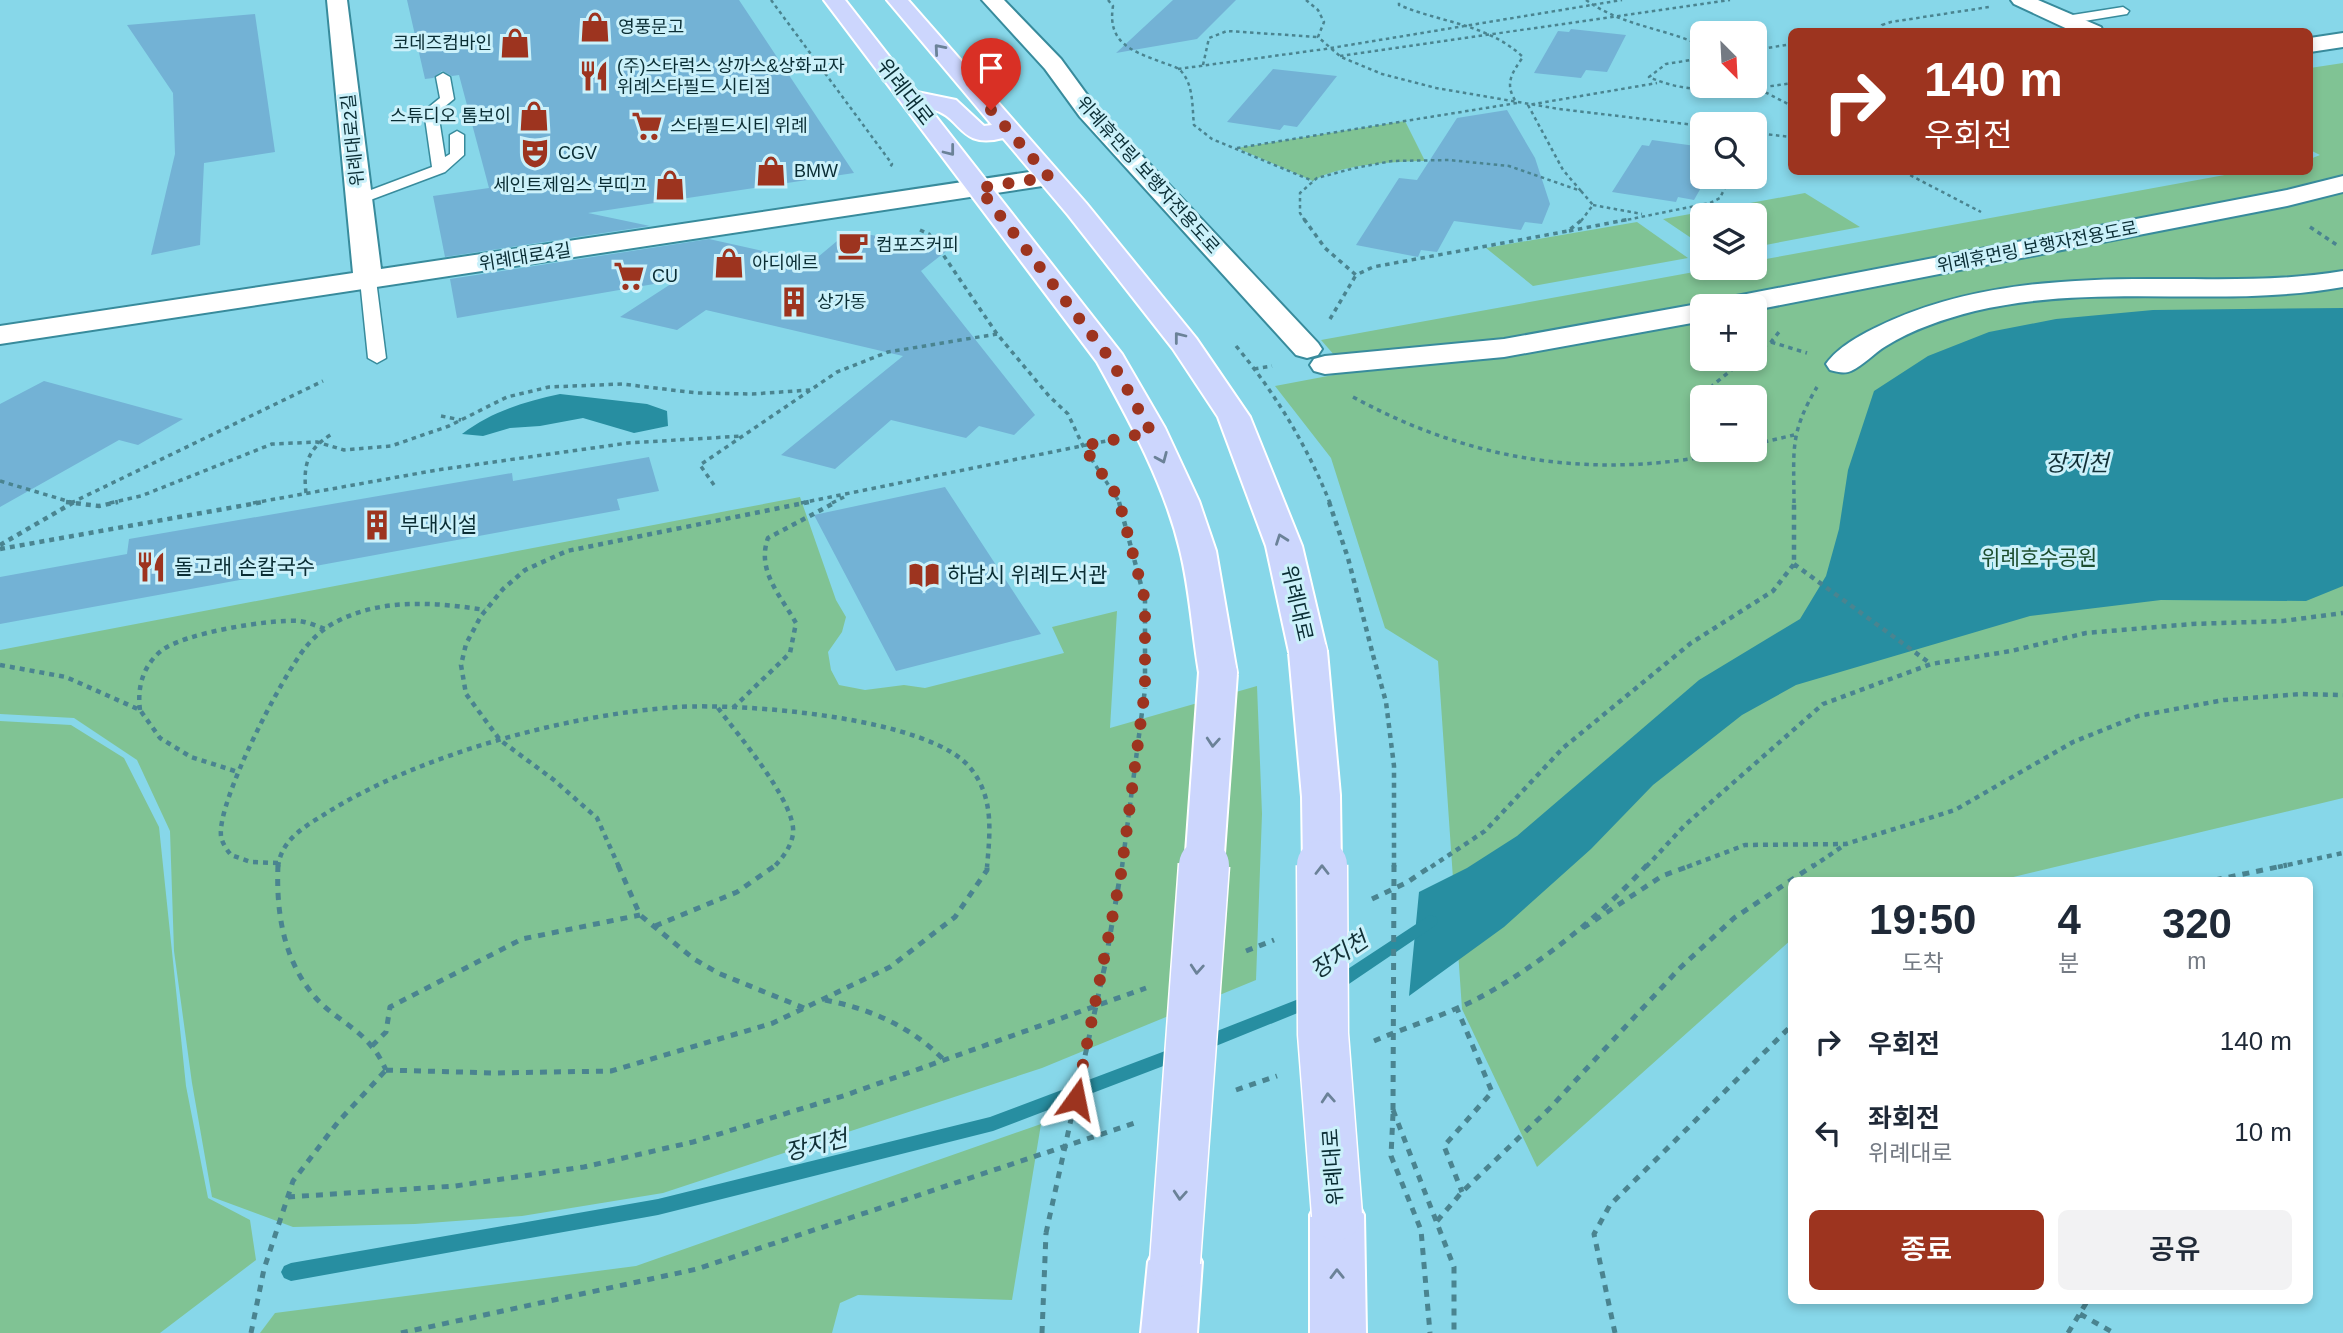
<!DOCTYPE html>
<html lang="ko">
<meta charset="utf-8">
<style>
body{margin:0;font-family:Helvetica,"Noto Sans KR",sans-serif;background:#f2f2f3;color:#1f2937;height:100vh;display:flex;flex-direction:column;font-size:26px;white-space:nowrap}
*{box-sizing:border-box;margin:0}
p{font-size:23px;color:#747a83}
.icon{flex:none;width:38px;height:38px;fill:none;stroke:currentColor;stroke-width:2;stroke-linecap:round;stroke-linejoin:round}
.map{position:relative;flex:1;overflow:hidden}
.sheet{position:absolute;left:1788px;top:877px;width:525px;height:427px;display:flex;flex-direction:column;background:#fff;border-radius:10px;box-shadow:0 4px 10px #0003}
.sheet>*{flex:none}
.guide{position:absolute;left:1788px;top:28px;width:525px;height:147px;border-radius:10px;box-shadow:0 4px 10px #0003;background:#9d341f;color:#fff;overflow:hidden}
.needle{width:46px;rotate:156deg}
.fabs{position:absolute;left:1690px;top:21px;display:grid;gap:14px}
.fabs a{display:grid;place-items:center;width:77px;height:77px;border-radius:10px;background:#fff;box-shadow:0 4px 10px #0003;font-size:35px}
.pin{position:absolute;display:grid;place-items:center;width:60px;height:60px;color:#fff;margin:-72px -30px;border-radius:50% 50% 50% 0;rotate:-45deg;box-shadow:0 0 7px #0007}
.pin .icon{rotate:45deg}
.me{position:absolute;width:77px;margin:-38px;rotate:12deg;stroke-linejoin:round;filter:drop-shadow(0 0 5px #0008)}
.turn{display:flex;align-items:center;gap:24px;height:147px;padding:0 21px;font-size:32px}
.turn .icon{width:91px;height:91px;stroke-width:2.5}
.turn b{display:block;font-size:49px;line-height:60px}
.eta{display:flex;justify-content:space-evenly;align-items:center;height:119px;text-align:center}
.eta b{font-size:42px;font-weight:600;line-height:49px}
.button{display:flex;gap:14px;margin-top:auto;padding:14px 21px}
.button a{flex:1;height:80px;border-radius:10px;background:#9d341f;color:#fff;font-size:28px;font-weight:600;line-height:80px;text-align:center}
.button a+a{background:#f2f2f3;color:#1f2937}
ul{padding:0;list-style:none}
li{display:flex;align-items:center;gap:21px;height:91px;padding:0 21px}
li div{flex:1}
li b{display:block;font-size:26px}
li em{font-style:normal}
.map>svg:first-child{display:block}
.green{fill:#80c394;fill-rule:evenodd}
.water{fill:#278ea1}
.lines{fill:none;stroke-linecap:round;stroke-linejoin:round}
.stream{fill:#278ea1;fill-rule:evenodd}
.building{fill:#73b2d5}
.lane-casing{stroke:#388b9c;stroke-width:3}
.street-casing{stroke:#388b9c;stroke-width:4}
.secondary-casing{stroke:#388b9c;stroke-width:4}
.primary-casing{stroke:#fff;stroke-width:4}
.path-far3{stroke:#4a8490;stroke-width:2.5;stroke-dasharray:3.5 3.5;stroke-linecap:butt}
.path-far2{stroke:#4a8490;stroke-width:3.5;stroke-dasharray:4.5 4.5;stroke-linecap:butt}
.path-far1{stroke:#4a8490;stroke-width:4.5;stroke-dasharray:5 5;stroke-linecap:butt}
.path{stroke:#4a8490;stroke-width:5;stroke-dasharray:7 7;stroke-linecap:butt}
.lane{fill:#fff;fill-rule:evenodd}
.street{fill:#fff;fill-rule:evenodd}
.secondary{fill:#fff;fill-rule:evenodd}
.primary{fill:#ccd6fd;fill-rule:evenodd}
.primary-bridge-far1-casing{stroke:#fff;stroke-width:42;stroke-linecap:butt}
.primary-bridge-casing{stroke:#fff;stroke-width:53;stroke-linecap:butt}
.path-bridge-far1{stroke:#4a8490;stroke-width:4.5;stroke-dasharray:5 5;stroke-linecap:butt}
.path-bridge{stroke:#4a8490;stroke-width:5;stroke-dasharray:7 7;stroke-linecap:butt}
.primary-bridge-far1{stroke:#ccd6fd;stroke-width:38}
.primary-bridge{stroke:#ccd6fd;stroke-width:50}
.oneway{stroke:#6b8298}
.route{stroke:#9d341f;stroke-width:12;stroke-dasharray:0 21.6}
.labels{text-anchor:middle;stroke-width:6;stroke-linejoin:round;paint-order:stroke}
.far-poi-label{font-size:18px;fill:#0a2d34;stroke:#cbf1fa;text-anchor:start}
.far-street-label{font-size:18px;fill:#0a2d34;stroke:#cbf1fa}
.street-label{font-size:21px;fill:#0a2d34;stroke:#cbf1fa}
.poi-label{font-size:21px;fill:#0a2d34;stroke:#cbf1fa;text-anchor:start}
.park-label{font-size:21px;fill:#1c4d2e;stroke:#cbf1fa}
.water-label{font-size:23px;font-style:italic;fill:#123036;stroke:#cbf1fa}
</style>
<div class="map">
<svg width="2343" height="1333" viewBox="0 0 2343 1333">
<rect width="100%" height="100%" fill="#87d7e9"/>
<path class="green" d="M2343,63V798L2001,880H1792V939L1537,1167L1462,1009L1438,661L1385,628L1331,458L1275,386L1349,372L1321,340L1716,268H1755V261L2241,172H2310V159L2320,155L2310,150V68ZM1703,306H1755V359H1703ZM1703,397H1755V450H1703Z
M1405,121L1425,161C1396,161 1336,165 1313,181L1237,148Z
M1805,193L1860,227L1755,247V215H1703V246L1663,219Z
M1637,222L1688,258L1533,286L1486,248Z
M800,497L836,600L846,617L842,632L828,652L831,670L839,685L865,690L904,685L925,688L1064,653L1052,627L1117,611L1110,728L1257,686L1262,814L1256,980L1042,1068L663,1193L522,1216L415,1224L293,1227L212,1197L192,1083L174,951L170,831L137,760L74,718L0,714V650Z
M0,721L71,725L124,758L159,827L186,1086L208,1198L250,1220L256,1260L160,1333H0Z
M1041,1124L1012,1300L858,1295L840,1303L832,1333H260L275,1313L636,1266Z"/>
<path class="water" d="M2343,308V586L2306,601L2161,600L2030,616L1796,685L1742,715L1653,785L1591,849L1504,927L1409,996L1419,892L1467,868L1517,836L1699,680L1800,619L1826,576L1839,529L1848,470L1874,391L1928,356L1989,332L2056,319L2153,310Z
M560,394L647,404L667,411L668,426L634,433L583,418L540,426L510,428L483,436L462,434C492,411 524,402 560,394Z"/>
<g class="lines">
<path class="stream" d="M1430,915L1436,917L1438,921L1436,925L1340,990L1334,992L1328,990L1325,986L1328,982Z
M1314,993L1320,994L1323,999L1320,1004L1206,1050L1200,1052L1194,1050L1191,1045L1194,1040Z
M1181,1045L1187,1047L1190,1052L1187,1057L993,1131L658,1215L291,1281L284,1278L281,1272L284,1266L291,1263L658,1199L990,1117Z"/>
</g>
<path class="building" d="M407,0H739L854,173L588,213L650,226L445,257L433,196L489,188L459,75L452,76L442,71L433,78L425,79Z
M1173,0H1236L1197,39L1116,53Z
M255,14L275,152L204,163L200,245L151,255L175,154L173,93L127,25Z
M1571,29L1626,35L1607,72L1586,70L1581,78L1534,73L1558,31L1569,32Z
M1273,69L1337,76L1297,127L1284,125L1280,130L1227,122Z
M1507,110L1535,158L1550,204L1542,224L1525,222L1521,230L1454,221L1437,252L1421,250L1418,257L1356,245L1399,178L1417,180L1457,118Z
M1652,140L1703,147V177H1707L1694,200L1678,197L1676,202L1612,192L1642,145L1649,146Z
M849,231L949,249L921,271L1035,415L1014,435L979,426L966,438L891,420L835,469L781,455L903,356L706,310L677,330L620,317L677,280L457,318L450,279L709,239L812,262Z
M44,381L183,419L138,445L119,440L0,507V404Z
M649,457L659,491L617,499L620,510L0,624V577L127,554L129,539L512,473L513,481Z
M945,487L1041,634L896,671L814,515Z"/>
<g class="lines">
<g class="lane-casing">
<path id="lane" d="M2123,7L2129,11L2127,14L2066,24L2060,20L2066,16Z
M443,73L450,77L454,99L438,112L445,157L450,154V135L457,131L464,135V155L445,172L365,202H355L352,199L355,196L432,167L424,111L440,98L436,77Z
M368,275L376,280L386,358L377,363L368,358L360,280Z"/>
</g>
<g class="street-casing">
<path id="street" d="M327,0H347L381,269L1049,169L1058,172L1062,177L1058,182L1049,185L0,344V326L353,273Z
M982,0H1004L1061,59L1096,107L1318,343L1322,349L1318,355L1307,358L1296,355L1080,117L1045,69Z
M2343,176V192L2287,206L1755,310V306H1717L1721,300L1731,297L2287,190Z
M2343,271V287C2222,309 2096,282 1975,311C1944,319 1913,329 1886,346C1874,353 1864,365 1851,371C1844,374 1838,372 1830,370L1826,364C1837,348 1860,335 1877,327C1966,283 2070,278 2168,279C2229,279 2282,281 2343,271Z
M1703,303L1714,306H1703V321L1504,357L1325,374L1314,371L1310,365L1314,359L1325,356L1504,339Z"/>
</g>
<g class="secondary-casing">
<path id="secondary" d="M2011,0H2038L2101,27L2103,32H2074L2014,4Z
M2343,33V47L2310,52V38Z"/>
</g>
<g class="primary-casing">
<path id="primary" d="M824,0H845L917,92L956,100L984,126L992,125L887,0H908L1086,203L1196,338L1250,417L1302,546L1327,652L1321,660L1308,663L1295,660L1289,652L1266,546L1218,417L1173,349L1068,215L1003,138C957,150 963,115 930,109L1122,354L1165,428L1199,501L1216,551L1237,673L1232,681L1218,685L1204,681L1199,673C1192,632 1190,590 1180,550C1164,483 1130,422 1097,362Z
M1337,1193L1356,1199L1364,1215L1366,1333H1310V1215L1318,1199Z
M1175,1239L1194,1246L1202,1262L1197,1333H1141L1148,1262L1156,1246Z"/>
</g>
<path class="path-far3" d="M771,0L892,164L889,169
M1108,0L1113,6C1107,43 1132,51 1161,62C1168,65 1176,66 1181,71C1194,85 1192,108 1194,125L1212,139L1313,181
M1306,0L1318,10L1324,22L1318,37L1341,57L1382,74L1436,88L1559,109L1703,126
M1586,0C1622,26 1664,28 1703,46
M1883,32L1882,25L1891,22L1989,7
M1755,50L1792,44
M1340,56L1730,0
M1703,58L1666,64L1649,77C1693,97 1746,90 1792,83
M1203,65L1209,38L1227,31L1318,37
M1178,69L1325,49L1622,0
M1753,86L1792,106
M1755,133L1792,137
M1237,148L1517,103C1504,85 1511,74 1523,57C1488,24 1442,23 1399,5V0
M1904,172L1981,212
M1581,191L1563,170L1528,105L1657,83
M1593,205L1642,214
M1305,221L1300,213V193L1317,178L1355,168L1392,161L1449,160L1509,166L1581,191
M1581,221L1593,205L1581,191
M1621,221L1710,203L1720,198L1730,177"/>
<path class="path-far2" d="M1304,219L1325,248L1356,275L1373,267L1568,231L1583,219
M2310,227L2337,245
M920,230L929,234L997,334L1049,396L1068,414L1083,446L1120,503
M1569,231L1630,219
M1330,319L1356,275
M1771,342L1807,353
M1236,346C1276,394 1307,446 1330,503
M1755,352L1771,342L1779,332
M1254,369L1272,366
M1353,397C1476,464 1602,481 1738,450
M1708,397L1713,385L1745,359
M441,416L461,420
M1755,444L1794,435
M0,481L74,503
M714,485L700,465L837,372L888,352L997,334
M306,493C303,465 307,449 332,434
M71,503L323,381
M110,503L141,496L272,444L317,442L344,450L391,446L449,426L507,397L549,387L622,384L697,393L752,394L810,390
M253,503L437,470L628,443L743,436
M801,503L1111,440
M832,503L846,496
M1794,503C1794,451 1789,434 1817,387"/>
<path class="path-far1" d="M66,502L99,506L118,502
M1119,502L1145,600V689
M1329,502L1348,558L1373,655
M0,545L74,502
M0,549L263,502
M1794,564L1931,664
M0,665L66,677L140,710L160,738L191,757L238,772
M718,708C737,734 797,803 793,834C791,847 783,857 774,867
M733,708L790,653L796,623C781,596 756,571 768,538L836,502
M140,710C137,687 143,666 161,651C183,633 270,619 299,621C308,622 317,626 325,629
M278,863L251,862L231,855C227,850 222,843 221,836C217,801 282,677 305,648C313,638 323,629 334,623C379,598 435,602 485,610
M278,867C281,840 304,827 325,814C417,755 569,714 678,707C742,703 933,717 972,770C994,799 990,833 987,867
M619,867L597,818L554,780L500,740L466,694L461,665L466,644L481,616L503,589L525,570L567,551L809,502
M1431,867L1485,831L1563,748L1691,643L1773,591L1794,564V502
M1646,867L1685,825L1823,704L1931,664L2011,651L2086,633L2192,624L2283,621L2343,613
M1687,867L1745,845L1846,844L1955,810L2073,742L2138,716L2224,700L2301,694L2343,695
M1812,867L1846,844
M2278,867L2343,853"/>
<path class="path" d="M278,865C276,911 283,960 315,997C331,1016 357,1027 372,1047C378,1053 382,1062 386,1070
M618,865L640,915L694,959L718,973L804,1008
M2215,880L2287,865
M1372,899L1406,883L1433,865
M655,926L737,892L776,865
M1583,928L1662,876L1692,865
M1246,951L1274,940
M825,1000C870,1009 910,1026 943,1059
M1456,1006L1492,1092L1444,1146L1462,1192
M1374,1041C1411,1025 1453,1013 1488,993C1547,959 1601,915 1647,865
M372,1046L386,1032L390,1007L522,939L640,915
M386,1070L495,1073L611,1071L773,1023L890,967L955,917L987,870V865
M1236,1090L1277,1076
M1393,1110L1454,1267V1333
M1393,1114L1391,1156L1421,1230L1430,1333
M288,1197L455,1186L584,1167L693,1142L846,1095L1146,988
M1437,1221L1462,1192L1550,1108L1679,969L1734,918L1814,865
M2080,1314L2114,1333
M251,1333L264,1269L293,1181L338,1122L386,1070
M401,1333L697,1269L1135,1123
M1042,1333L1046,1233
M1615,1333L1594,1234L1610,1205L1792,1025
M2068,1333L2088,1300"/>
<use href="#lane" class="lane"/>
<use href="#street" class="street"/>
<use href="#secondary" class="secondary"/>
<use href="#primary" class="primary"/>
<g class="primary-bridge-far1-casing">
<path id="primary-bridge-far1" d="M1308,652L1321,796L1322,867
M1204,867L1218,673"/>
</g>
<g class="primary-bridge-casing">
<path id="primary-bridge" d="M1322,865L1323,1034L1337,1215
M1175,1262L1204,865"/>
</g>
<path class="path-bridge-far1" d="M1373,655L1386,702L1394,766V867
M1122,867L1145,689"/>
<path class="path-bridge" d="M1393,1110L1394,865
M1046,1233L1105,965L1122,865"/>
<use href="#primary-bridge-far1" class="primary-bridge-far1"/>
<use href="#primary-bridge" class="primary-bridge"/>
</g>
<defs><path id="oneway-chevron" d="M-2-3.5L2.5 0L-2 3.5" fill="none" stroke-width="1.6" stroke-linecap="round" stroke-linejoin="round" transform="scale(1.75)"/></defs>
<g class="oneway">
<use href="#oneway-chevron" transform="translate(939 49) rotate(-131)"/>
<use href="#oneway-chevron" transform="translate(950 151) rotate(52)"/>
<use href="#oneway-chevron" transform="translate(1179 337) rotate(-128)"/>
<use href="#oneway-chevron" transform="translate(1162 458) rotate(67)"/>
<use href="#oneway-chevron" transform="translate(1281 539) rotate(-110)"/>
<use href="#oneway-chevron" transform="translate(1213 742) rotate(94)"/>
<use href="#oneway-chevron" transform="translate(1322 870) rotate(-90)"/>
<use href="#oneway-chevron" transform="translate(1197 969) rotate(94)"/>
<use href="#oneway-chevron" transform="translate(1328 1098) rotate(-94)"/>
<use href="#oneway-chevron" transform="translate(1180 1195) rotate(94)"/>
<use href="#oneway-chevron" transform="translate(1337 1274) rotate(-91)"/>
</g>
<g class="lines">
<path class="route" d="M991,110L1049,177L979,188L1111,360L1151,432L1083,446L1118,497L1145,600V689L1121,874L1076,1099"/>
</g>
<defs>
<g id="shop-bare" transform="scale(2.415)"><path d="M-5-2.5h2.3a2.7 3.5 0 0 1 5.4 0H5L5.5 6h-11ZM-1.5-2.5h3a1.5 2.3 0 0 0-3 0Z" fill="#9d341f" stroke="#cbf1fa" stroke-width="2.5" paint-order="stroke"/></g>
<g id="restaurant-bare" transform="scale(2.415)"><path d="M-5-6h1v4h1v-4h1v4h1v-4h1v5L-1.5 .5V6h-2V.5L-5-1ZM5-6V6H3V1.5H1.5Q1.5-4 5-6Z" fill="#9d341f" stroke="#cbf1fa" stroke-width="2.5" paint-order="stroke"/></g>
<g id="supermarket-bare" transform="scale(2.415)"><path d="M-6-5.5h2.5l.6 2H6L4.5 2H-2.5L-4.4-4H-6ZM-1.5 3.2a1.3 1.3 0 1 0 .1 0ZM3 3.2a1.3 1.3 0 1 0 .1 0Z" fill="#9d341f" stroke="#cbf1fa" stroke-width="2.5" paint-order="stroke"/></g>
<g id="theatre-bare" transform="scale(2.415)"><path d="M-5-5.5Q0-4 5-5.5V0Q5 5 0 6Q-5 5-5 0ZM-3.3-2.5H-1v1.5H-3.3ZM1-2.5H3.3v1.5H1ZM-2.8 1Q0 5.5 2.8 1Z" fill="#9d341f" stroke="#cbf1fa" stroke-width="2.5" paint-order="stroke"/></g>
<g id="cafe-bare" transform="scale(2.415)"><path d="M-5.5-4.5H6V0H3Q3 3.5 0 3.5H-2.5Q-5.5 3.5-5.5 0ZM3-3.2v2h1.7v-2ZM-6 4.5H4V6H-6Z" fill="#9d341f" stroke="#cbf1fa" stroke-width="2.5" paint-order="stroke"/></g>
<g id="building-bare" transform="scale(2.415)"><path d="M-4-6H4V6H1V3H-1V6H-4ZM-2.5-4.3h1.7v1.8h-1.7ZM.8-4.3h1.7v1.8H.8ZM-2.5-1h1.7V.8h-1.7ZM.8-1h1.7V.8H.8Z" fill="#9d341f" stroke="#cbf1fa" stroke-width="2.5" paint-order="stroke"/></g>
<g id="library-bare" transform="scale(2.415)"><path d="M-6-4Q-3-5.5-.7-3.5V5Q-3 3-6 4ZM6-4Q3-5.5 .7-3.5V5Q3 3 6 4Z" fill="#9d341f" stroke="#cbf1fa" stroke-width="2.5" paint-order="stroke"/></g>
</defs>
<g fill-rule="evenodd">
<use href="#shop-bare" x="595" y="27"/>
<use href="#shop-bare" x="515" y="43"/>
<use href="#restaurant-bare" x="594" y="76"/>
<use href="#shop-bare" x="534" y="116"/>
<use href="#supermarket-bare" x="647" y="126"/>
<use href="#theatre-bare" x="535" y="153"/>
<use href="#shop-bare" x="771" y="171"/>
<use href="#shop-bare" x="670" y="185"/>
<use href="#cafe-bare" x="853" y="245"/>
<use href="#shop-bare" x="729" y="263"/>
<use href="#supermarket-bare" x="629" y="276"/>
<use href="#building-bare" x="794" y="302"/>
<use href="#building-bare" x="377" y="525"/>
<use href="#restaurant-bare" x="151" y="567"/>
<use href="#library-bare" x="924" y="575"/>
</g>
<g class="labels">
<g class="far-poi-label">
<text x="618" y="33">영풍문고</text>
<text x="492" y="49" text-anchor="end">코데즈컴바인</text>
<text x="617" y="72">(주)스타럭스 상까스&amp;상화교자<tspan x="617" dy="21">위례스타필드 시티점</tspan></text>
<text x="511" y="122" text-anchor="end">스튜디오 톰보이</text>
<text x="670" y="132">스타필드시티 위례</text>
<text x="558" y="159">CGV</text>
<text x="794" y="177">BMW</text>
<text x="647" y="191" text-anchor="end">세인트제임스 부띠끄</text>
<text x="876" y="251">컴포즈커피</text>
<text x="752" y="269">아디에르</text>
<text x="652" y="282">CU</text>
<text x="817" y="308">상가동</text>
</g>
<g class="far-street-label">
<text transform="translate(353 140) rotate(-96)" y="6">위례대로2길</text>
<text transform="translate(1148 175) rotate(48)" y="6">위례휴먼링 보행자전용도로</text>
<text transform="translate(2037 247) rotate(-11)" y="6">위례휴먼링 보행자전용도로</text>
<text transform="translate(525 257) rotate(-9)" y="6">위례대로4길</text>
</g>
<g class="street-label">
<text transform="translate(905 92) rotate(52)" y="7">위례대로</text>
<text transform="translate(1297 603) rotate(77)" y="7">위례대로</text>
<text transform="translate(1333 1167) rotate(-94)" y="7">위례대로</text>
</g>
<g class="poi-label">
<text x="400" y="532">부대시설</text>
<text x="174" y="574">돌고래 손칼국수</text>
<text x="947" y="582">하남시 위례도서관</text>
</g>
<g class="park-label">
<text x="2039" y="565">위례호수공원</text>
</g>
<g class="water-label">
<text x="2077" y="471">장지천</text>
<text transform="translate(1339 955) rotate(-34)" y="8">장지천</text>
<text transform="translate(816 1145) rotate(-14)" y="8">장지천</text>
</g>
</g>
</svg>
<div class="fabs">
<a><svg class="needle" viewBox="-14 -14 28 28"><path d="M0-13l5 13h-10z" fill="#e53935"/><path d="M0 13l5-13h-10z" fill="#747a83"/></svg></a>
<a><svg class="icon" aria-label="search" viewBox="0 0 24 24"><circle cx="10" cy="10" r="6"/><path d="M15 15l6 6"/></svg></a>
<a><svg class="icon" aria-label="layers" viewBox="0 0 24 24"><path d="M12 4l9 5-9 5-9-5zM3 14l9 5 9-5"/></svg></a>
<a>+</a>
<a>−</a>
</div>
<div class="pin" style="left:991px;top:110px;background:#d93025"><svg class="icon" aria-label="arrive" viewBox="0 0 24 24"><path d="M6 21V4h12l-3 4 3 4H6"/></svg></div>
<svg class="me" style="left:1076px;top:1099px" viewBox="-20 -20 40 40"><path d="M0-17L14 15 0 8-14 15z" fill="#9d341f" stroke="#fff" stroke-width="4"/></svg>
<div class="guide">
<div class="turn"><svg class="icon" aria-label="right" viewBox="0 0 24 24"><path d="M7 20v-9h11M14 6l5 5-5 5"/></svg><div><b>140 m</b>우회전</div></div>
</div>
<section class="sheet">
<div class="eta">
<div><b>19:50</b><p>도착</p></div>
<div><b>4</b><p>분</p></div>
<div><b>320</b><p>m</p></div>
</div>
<ul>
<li><svg class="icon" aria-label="right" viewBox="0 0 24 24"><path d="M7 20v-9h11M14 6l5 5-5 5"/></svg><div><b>우회전</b></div><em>140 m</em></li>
<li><svg class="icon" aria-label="left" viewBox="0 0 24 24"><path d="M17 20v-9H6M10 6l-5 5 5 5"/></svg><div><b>좌회전</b><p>위례대로</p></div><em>10 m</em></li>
</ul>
<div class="button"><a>종료</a><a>공유</a></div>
</section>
</div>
